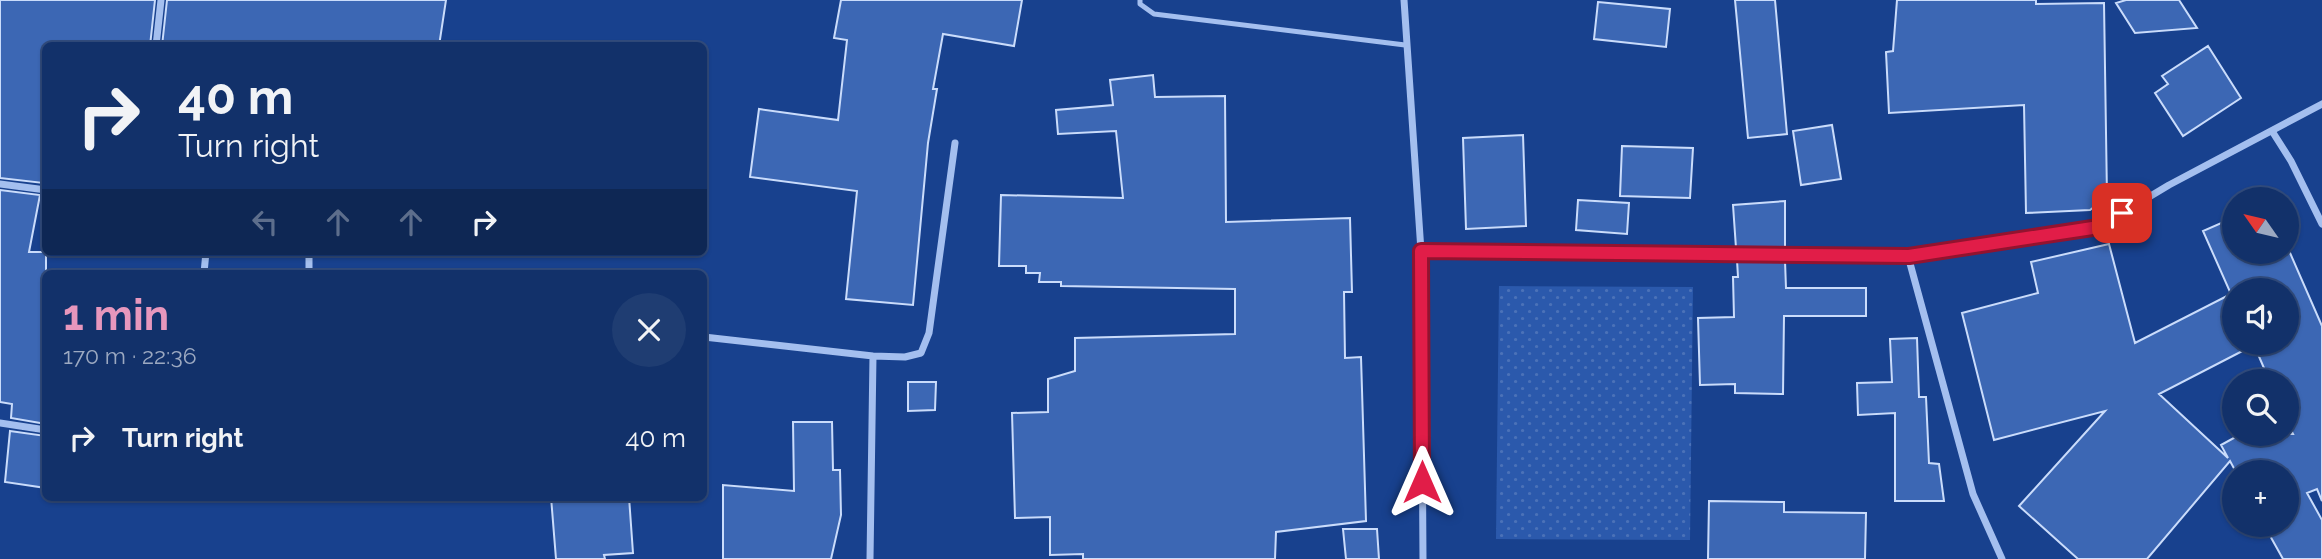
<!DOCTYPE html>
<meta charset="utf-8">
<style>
body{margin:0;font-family:Raleway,sans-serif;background:#1f3d72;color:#f1f3f6;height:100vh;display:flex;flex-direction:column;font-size:26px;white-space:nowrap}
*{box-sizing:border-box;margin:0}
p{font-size:23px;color:#9ca9c1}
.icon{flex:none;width:38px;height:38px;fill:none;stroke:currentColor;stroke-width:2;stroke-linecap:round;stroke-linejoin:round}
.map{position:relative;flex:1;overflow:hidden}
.details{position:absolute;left:42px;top:270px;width:665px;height:231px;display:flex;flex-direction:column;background:#12316a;border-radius:10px;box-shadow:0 2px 5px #0004,0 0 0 2px #314c7e}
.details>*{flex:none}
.guide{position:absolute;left:42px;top:42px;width:665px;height:214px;border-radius:10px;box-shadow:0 2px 5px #0004,0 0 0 2px #314c7e;background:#12316a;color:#f1f3f6;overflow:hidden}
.needle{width:46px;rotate:304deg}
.tools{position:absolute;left:2222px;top:187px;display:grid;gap:14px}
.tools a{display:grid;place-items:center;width:77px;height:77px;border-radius:50%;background:#12316a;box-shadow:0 2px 5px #0004,0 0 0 2px #314c7e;font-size:35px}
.pin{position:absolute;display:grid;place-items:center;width:60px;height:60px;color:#fff;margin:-30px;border-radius:14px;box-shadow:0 4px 10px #0006}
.me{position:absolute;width:77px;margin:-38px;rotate:0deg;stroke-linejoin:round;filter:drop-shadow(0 0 5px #0008)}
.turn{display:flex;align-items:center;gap:24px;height:147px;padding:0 21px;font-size:32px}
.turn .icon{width:91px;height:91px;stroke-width:2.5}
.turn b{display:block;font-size:49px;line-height:60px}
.lanes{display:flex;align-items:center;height:66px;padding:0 21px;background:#0003;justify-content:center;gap:35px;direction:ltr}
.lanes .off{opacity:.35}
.round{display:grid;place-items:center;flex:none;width:74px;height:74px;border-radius:37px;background:#1f3d72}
.summary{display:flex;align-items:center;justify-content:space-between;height:119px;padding:0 21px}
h1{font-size:42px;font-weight:700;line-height:52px;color:#e797bd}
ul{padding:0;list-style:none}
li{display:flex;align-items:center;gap:21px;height:98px;padding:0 21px}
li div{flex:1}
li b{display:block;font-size:26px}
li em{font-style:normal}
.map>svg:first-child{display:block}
.grass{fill:url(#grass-dots)}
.building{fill:#3c67b4;stroke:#cadcfb;stroke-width:2;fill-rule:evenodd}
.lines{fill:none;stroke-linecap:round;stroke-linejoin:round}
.service{stroke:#a4bfef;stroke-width:5}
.minor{stroke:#a4bfef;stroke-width:7}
.route-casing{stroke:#92132f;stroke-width:18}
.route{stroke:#e11d48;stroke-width:12}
</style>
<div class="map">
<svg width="2322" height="559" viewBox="0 0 2322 559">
<defs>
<pattern id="grass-dots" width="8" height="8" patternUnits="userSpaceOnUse" patternTransform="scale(1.75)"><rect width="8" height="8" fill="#2b59ac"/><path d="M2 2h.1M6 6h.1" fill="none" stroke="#4b72b8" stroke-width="1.8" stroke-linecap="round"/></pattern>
</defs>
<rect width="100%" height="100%" fill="#18418e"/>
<path class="grass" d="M1499,286L1693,287L1690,540L1496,539Z"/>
<path class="building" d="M0,0H155L150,46H46L43,183L0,178Z
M167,0H446L439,46H162Z
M841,0H1022L1014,46L943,34L933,89H937L928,143L913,305L846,299L857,191L750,177L759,109L838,120L847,40L834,38Z
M1735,0H1775L1787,134L1748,138Z
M1897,0H2036V4L2104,3L2107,197L2090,210L2026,213L2024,105L1889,113L1886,52L1893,51Z
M2126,0H2179L2197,28L2135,33L2116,3Z
M1598,2L1670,9L1666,47L1594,39Z
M2208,46L2241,98L2183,136L2155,93L2168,84L2162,76Z
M1153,75L1155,97L1225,96L1226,222L1350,218L1352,292H1344L1345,358L1361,357L1366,521L1276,532L1275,559H1083V554L1050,555V517L1015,518L1012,413L1048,412V379L1075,371V338L1235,334V289L1061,286V282H1039L1040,273H1026V266H999L1001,195L1123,198L1116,131L1058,134L1056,110L1113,105L1110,80Z
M1832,125L1841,179L1801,185L1793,131Z
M1523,135L1526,226L1466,229L1463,138Z
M1622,146L1693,148L1690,198L1620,196Z
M0,190L40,195L29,252H46V424L11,418L12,404L0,402Z
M1578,200L1629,203L1627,234L1576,230Z
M1785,201V249L1736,248L1733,205Z
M2235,217V252H2287V246L2322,326V501L2317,489L2307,493L2322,520V559H2283L2264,525H2287V472H2236L2230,461L2147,559H2078L2019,506L2105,411L1994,440L1962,313L2038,293L2031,262L2109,244L2135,343L2231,294L2203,231ZM2235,290H2287V343H2235ZM2254,345L2270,382H2287V422L2293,434H2241L2221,445L2228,458L2159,394Z
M1737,260L1785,261L1786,288H1866V316H1784L1783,394L1735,393V384L1700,385L1698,318L1734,317L1733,277H1738Z
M1917,338L1919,397H1926L1929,463L1939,464L1944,501H1895V413L1858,415L1857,383L1892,382L1890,339Z
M908,382H936L935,410L908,411Z
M793,422H832L833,470H840L841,515L831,559H723V485L794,491Z
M10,431L46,436V488L5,482Z
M551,497H629L633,553L604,555L605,559H556Z
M1709,501L1784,502V512L1866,513L1865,559H1708Z
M1343,529H1377L1379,559H1346Z"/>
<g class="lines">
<path class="service" d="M1140,0V4L1154,14L1405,45"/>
<path class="minor" d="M1404,0L1421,251L1423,559
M156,46L161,0
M2272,131L2291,161L2322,224
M0,184L46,190
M1421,251L1908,256L2099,227L2169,185L2322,104
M309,252V273
M1908,256L1973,494L2002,559
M204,273L206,252
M704,337L873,356L905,357L921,353L929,333L955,143
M0,423L46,430
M870,559L873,356"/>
</g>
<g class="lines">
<g class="route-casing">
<path id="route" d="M1422,482L1421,251L1909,256L2099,227L2122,213"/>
</g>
<use href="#route" class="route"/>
</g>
</svg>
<div class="tools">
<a><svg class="needle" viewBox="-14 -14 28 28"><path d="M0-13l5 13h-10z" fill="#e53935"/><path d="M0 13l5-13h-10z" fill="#9ca9c1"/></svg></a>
<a><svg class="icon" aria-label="sound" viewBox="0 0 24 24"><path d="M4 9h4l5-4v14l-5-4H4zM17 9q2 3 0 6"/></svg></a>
<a><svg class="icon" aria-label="search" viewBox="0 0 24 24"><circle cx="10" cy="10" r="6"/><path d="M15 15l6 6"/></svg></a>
<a>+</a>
</div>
<div class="pin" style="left:2122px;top:213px;background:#d93025"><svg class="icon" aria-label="arrive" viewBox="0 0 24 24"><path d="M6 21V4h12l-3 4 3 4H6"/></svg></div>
<svg class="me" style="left:1422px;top:482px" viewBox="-20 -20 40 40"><path d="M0-17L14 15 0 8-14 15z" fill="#e11d48" stroke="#fff" stroke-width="4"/></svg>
<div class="guide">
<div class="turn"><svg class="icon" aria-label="right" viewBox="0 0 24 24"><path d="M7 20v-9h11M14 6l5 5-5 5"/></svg><div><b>40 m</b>Turn right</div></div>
<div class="lanes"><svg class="icon off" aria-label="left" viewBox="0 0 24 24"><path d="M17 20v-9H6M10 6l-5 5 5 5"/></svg><svg class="icon off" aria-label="ahead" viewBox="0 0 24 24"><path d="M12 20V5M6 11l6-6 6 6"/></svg><svg class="icon off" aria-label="ahead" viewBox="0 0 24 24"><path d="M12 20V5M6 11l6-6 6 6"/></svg><svg class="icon" aria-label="right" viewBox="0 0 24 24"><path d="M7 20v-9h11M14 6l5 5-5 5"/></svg></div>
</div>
<section class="details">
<div class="summary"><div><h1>1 min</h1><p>170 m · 22:36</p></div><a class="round"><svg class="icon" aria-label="close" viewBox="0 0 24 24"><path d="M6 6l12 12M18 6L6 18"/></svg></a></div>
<ul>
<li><svg class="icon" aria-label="right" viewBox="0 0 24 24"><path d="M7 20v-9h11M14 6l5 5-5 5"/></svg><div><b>Turn right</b></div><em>40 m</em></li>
</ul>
</section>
</div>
